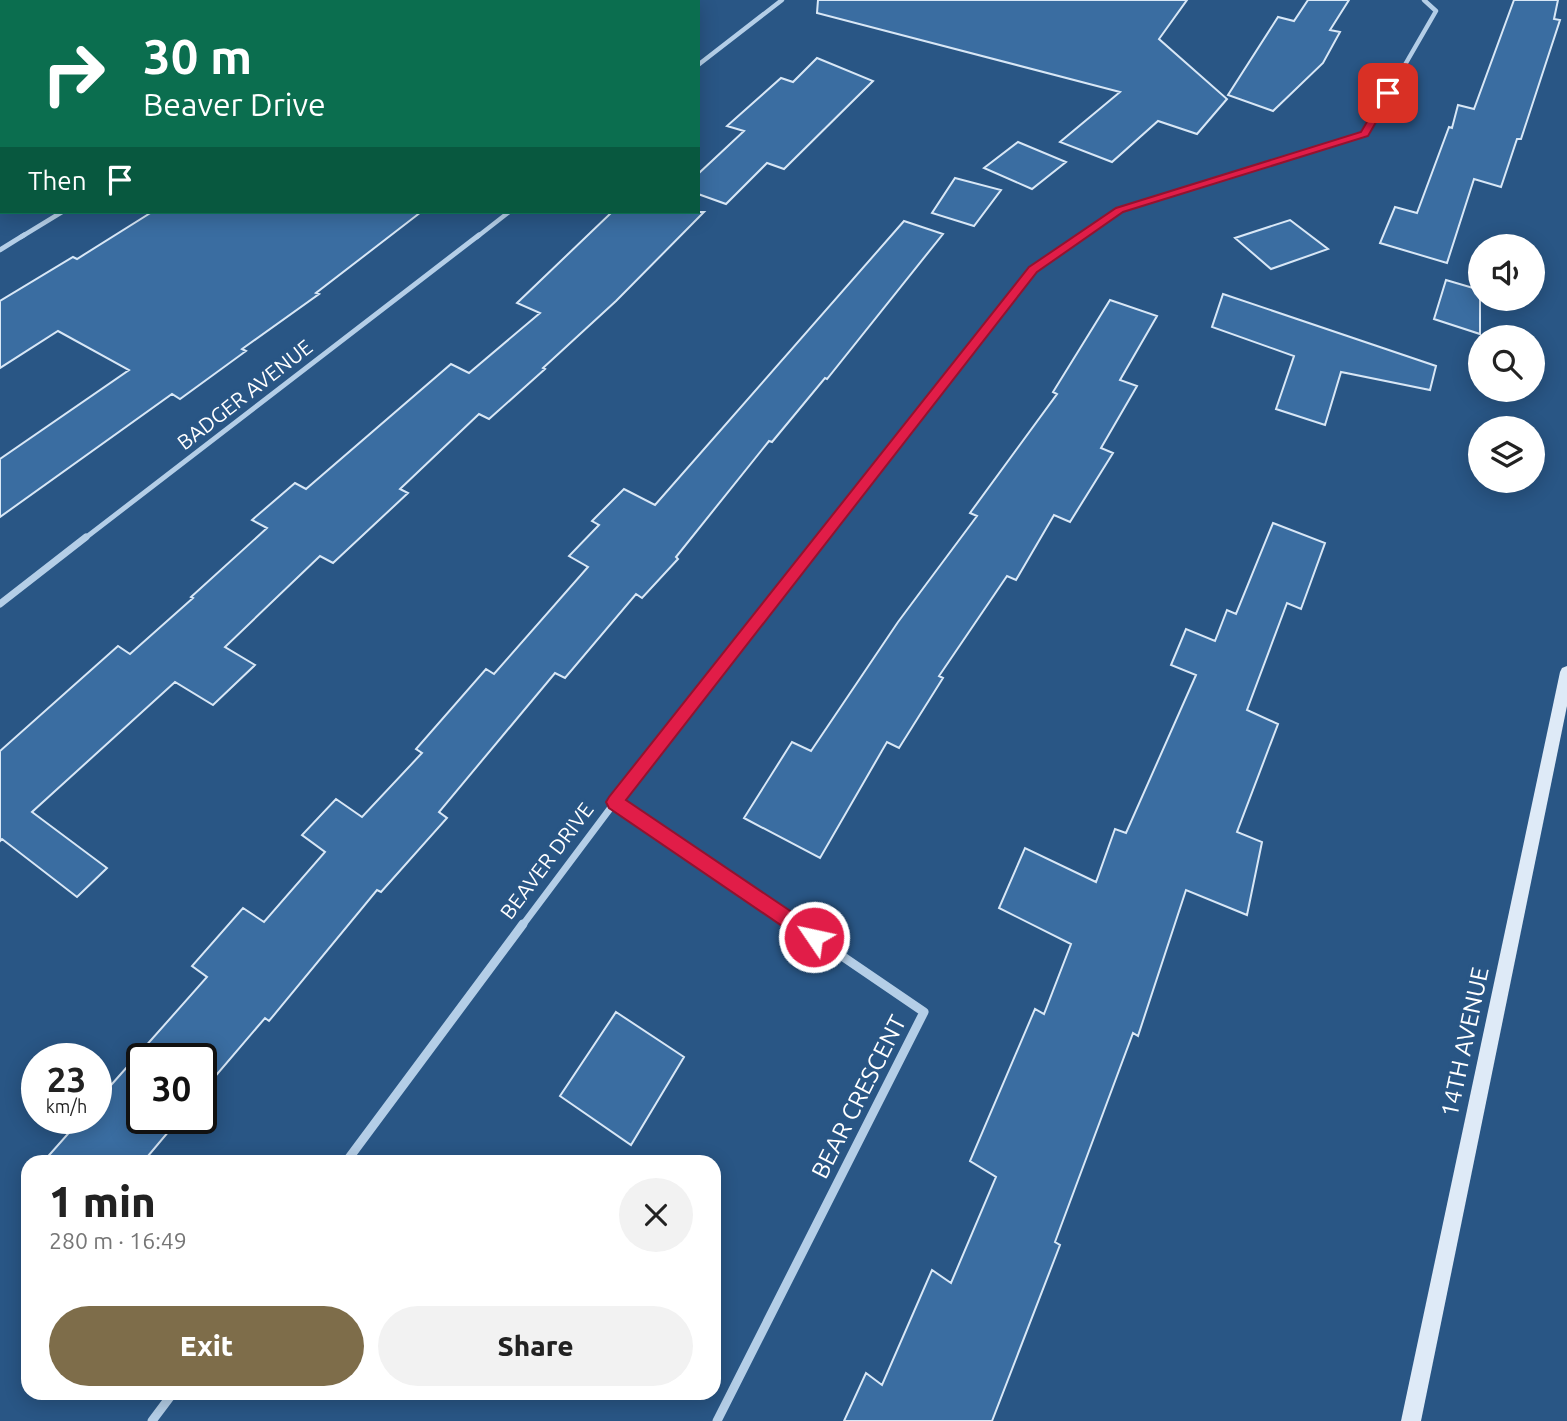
<!DOCTYPE html>
<meta charset="utf-8">
<style>
body{margin:0;font-family:Ubuntu,sans-serif;background:#f2f2f2;color:#222;height:100vh;display:flex;flex-direction:column;font-size:26px;white-space:nowrap}
*{box-sizing:border-box;margin:0}
p{font-size:23px;color:#767676}
.icon{flex:none;width:38px;height:38px;fill:none;stroke:currentColor;stroke-width:2;stroke-linecap:round;stroke-linejoin:round}
.map{position:relative;flex:1;overflow:hidden}
.sheet{position:absolute;left:21px;top:1155px;width:700px;height:245px;display:flex;flex-direction:column;background:#fff;border-radius:21px;box-shadow:0 4px 18px #0003}
.sheet>*{flex:none}
.top-card{position:absolute;left:0px;top:0px;width:700px;height:214px;box-shadow:0 4px 18px #0003;background:#0b6e4f;color:#fff;overflow:hidden}
.controls{position:absolute;left:1468px;top:234px;display:grid;gap:14px}
.controls a{display:grid;place-items:center;width:77px;height:77px;border-radius:50%;background:#fff;box-shadow:0 4px 18px #0003;font-size:35px}
.speed{position:absolute;left:21px;top:1043px;display:flex;gap:14px;font-size:35px;font-weight:700;text-align:center}
.speed>*{display:grid;place-content:center;width:91px;height:91px;border-radius:50%;background:#fff;box-shadow:0 4px 18px #0003;line-height:1}
.speed small{font-size:18px;font-weight:400}
.speed .limit{border:4px solid #111;border-radius:10px;background:#fff;color:#111}
.pin{position:absolute;display:grid;place-items:center;width:60px;height:60px;color:#fff;margin:-30px;border-radius:14px;box-shadow:0 4px 10px #0006}
.me{position:absolute;width:77px;margin:-38px;rotate:304deg;stroke-linejoin:round;filter:drop-shadow(0 0 5px #0008)}
.turn{display:flex;align-items:center;gap:24px;height:147px;padding:0 28px;font-size:32px}
.turn .icon{width:91px;height:91px;stroke-width:2.5}
.turn b{display:block;font-size:49px;line-height:60px}
.then{display:flex;align-items:center;height:66px;padding:0 28px;background:#0003;gap:14px;font-size:26px}
.round{display:grid;place-items:center;flex:none;width:74px;height:74px;border-radius:37px;background:#f2f2f2}
.summary{display:flex;align-items:center;justify-content:space-between;height:119px;padding:0 28px}
h1{font-size:42px;font-weight:800;line-height:52px}
.action{display:flex;gap:14px;margin-top:auto;padding:14px 28px}
.action a{flex:1;height:80px;border-radius:42px;background:#7e6d4a;color:#fff;font-size:28px;font-weight:800;line-height:80px;text-align:center}
.action a+a{background:#f2f2f2;color:#222}
.map>svg:first-child{display:block}
.building{fill:#3a6da1;stroke:#d8e7f6;stroke-width:2}
.lines{fill:none;stroke-linecap:round;stroke-linejoin:round}
.street-far3{stroke:#b4cee7;stroke-width:4.5}
.street-far2{stroke:#b4cee7;stroke-width:5}
.street-far1{stroke:#b4cee7;stroke-width:7}
.street{stroke:#b4cee7;stroke-width:9}
.secondary{fill:#deeaf7;fill-rule:evenodd}
.route{fill:#e11d48;stroke:#92132f;stroke-width:2}
.labels{text-anchor:middle;stroke-width:7;stroke-linejoin:round;paint-order:stroke}
.street-label{font-size:21px;fill:#fff;stroke:#295685}
.near-street-label{font-size:24px;fill:#fff;stroke:#295685}
</style>
<div class="map">
<svg width="1567" height="1421" viewBox="0 0 1567 1421">
<rect width="100%" height="100%" fill="#295685"/>
<path class="building" d="M818,0H1187L1159,39L1227,99L1197,134L1158,121L1112,162L1060,142L1120,92L817,13Z
M1308,0H1349L1330,30L1340,32L1323,63L1273,111L1228,95L1278,17L1294,21Z
M1514,0H1558L1554,19L1560,20L1521,139H1517L1501,187L1474,179L1447,263L1380,243L1395,207L1417,213L1449,127L1452,128L1458,105L1474,109Z
M817,58L873,81L784,169L767,163L726,204L698,194V174L744,131L727,126L781,78L793,82Z
M1018,142L1066,162L1032,189L984,168Z
M955,178L1001,190L974,226L932,213Z
M152,212H421L316,293L319,294L242,349L246,351L180,399L172,394L0,517V459L129,370L58,331L0,368V301L73,257L77,259Z
M612,212H704L616,301L543,368L545,369L489,419L479,414L400,489L408,493L333,563L320,556L225,647L255,665L213,705L175,682L32,812L107,868L77,897L2,839L0,841V751L118,646L130,654L193,598L191,597L267,528L252,520L295,483L306,489L451,364L469,373L540,313L517,303Z
M1290,220L1328,249L1271,269L1235,238Z
M904,221L943,234L827,379L825,378L772,442L769,441L676,557L678,559L642,598L636,594L565,678L555,673L439,812L447,818L381,892L377,890L269,1021L265,1018L201,1093V1059H142V1118H180L143,1162H43L82,1118H96V1102L207,977L192,966L243,908L264,922L325,852L302,835L336,799L362,817L422,753L416,749L486,669L494,674L588,567L569,556L599,525L592,521L624,489L655,505Z
M1446,280L1480,290V334L1434,319Z
M1223,294L1436,366L1430,390L1341,372L1325,425L1276,409L1294,356L1212,327Z
M1110,300L1157,316L1120,380L1137,386L1101,448L1113,453L1070,522L1054,515L1016,580L1007,576L939,676L943,678L899,748L887,742L820,858L744,818L792,742L811,751L898,622L977,516L970,513L1057,394L1053,392Z
M1273,523L1325,543L1301,609L1287,603L1247,710L1278,724L1237,832L1262,842L1247,915L1186,890L1138,1036L1133,1033L1055,1242L1060,1245L992,1421H844L866,1373L882,1385L932,1270L951,1283L996,1177L970,1161L1035,1009L1044,1014L1071,944L999,908L1025,848L1096,882L1115,829L1126,833L1196,675L1171,665L1186,629L1215,641L1227,610L1236,614Z
M616,1012L684,1057L631,1145L560,1096Z"/>
<g class="lines">
<path class="street-far3" d="M698,65L782,0
M21,237L62,212
M477,237L509,212
M1081,237L1120,210L1365,134L1436,11L1424,0"/>
<path class="street-far2" d="M0,250L24,235
M84,539L479,235
M822,539L1033,270L1084,235"/>
<path class="street-far1" d="M0,604L86,537
M615,802L798,926
M522,926L615,802L823,537"/>
<path class="street" d="M346,1162L523,924
M152,1421L173,1393
M717,1421L924,1012L795,924"/>
<path class="secondary" d="M1567,666V706L1421,1421H1401L1560,672L1562,668Z"/>
</g>
<path class="route" d="M1388,90L1393,93L1368,136L1123,212L1037,272L626,800L820,931L823,937L820,943L814,946L807,943L609,808L606,802L609,797L1029,267L1116,208L1361,132L1384,93Z"/>
<g class="labels">
<g class="street-label">
<text transform="translate(245 395) rotate(-38)" y="7">BADGER AVENUE</text>
<text transform="translate(547 861) rotate(-53)" y="7">BEAVER DRIVE</text>
</g>
<g class="near-street-label">
<text transform="translate(1465 1042) rotate(-78)" y="8">14TH AVENUE</text>
<text transform="translate(859 1097) rotate(-63)" y="8">BEAR CRESCENT</text>
</g>
</g>
</svg>
<div class="controls">
<a><svg class="icon" aria-label="sound" viewBox="0 0 24 24"><path d="M4 9h4l5-4v14l-5-4H4zM17 9q2 3 0 6"/></svg></a>
<a><svg class="icon" aria-label="search" viewBox="0 0 24 24"><circle cx="10" cy="10" r="6"/><path d="M15 15l6 6"/></svg></a>
<a><svg class="icon" aria-label="layers" viewBox="0 0 24 24"><path d="M12 4l9 5-9 5-9-5zM3 14l9 5 9-5"/></svg></a>
</div>
<div class="speed"><div>23<small>km/h</small></div><div class="limit">30</div></div>
<div class="pin" style="left:1388px;top:93px;background:#d93025"><svg class="icon" aria-label="arrive" viewBox="0 0 24 24"><path d="M6 21V4h12l-3 4 3 4H6"/></svg></div>
<svg class="me" style="left:814px;top:937px" viewBox="-20 -20 40 40"><circle r="17" fill="#e11d48" stroke="#fff" stroke-width="3"/><path d="M0-11L8 9 0 5-8 9z" fill="#fff"/></svg>
<div class="top-card">
<div class="turn"><svg class="icon" aria-label="right" viewBox="0 0 24 24"><path d="M7 20v-9h11M14 6l5 5-5 5"/></svg><div><b>30 m</b>Beaver Drive</div></div>
<div class="then">Then<svg class="icon" aria-label="arrive" viewBox="0 0 24 24"><path d="M6 21V4h12l-3 4 3 4H6"/></svg></div>
</div>
<section class="sheet">
<div class="summary"><div><h1>1 min</h1><p>280 m · 16:49</p></div><a class="round"><svg class="icon" aria-label="close" viewBox="0 0 24 24"><path d="M6 6l12 12M18 6L6 18"/></svg></a></div>
<div class="action"><a>Exit</a><a>Share</a></div>
</section>
</div>
